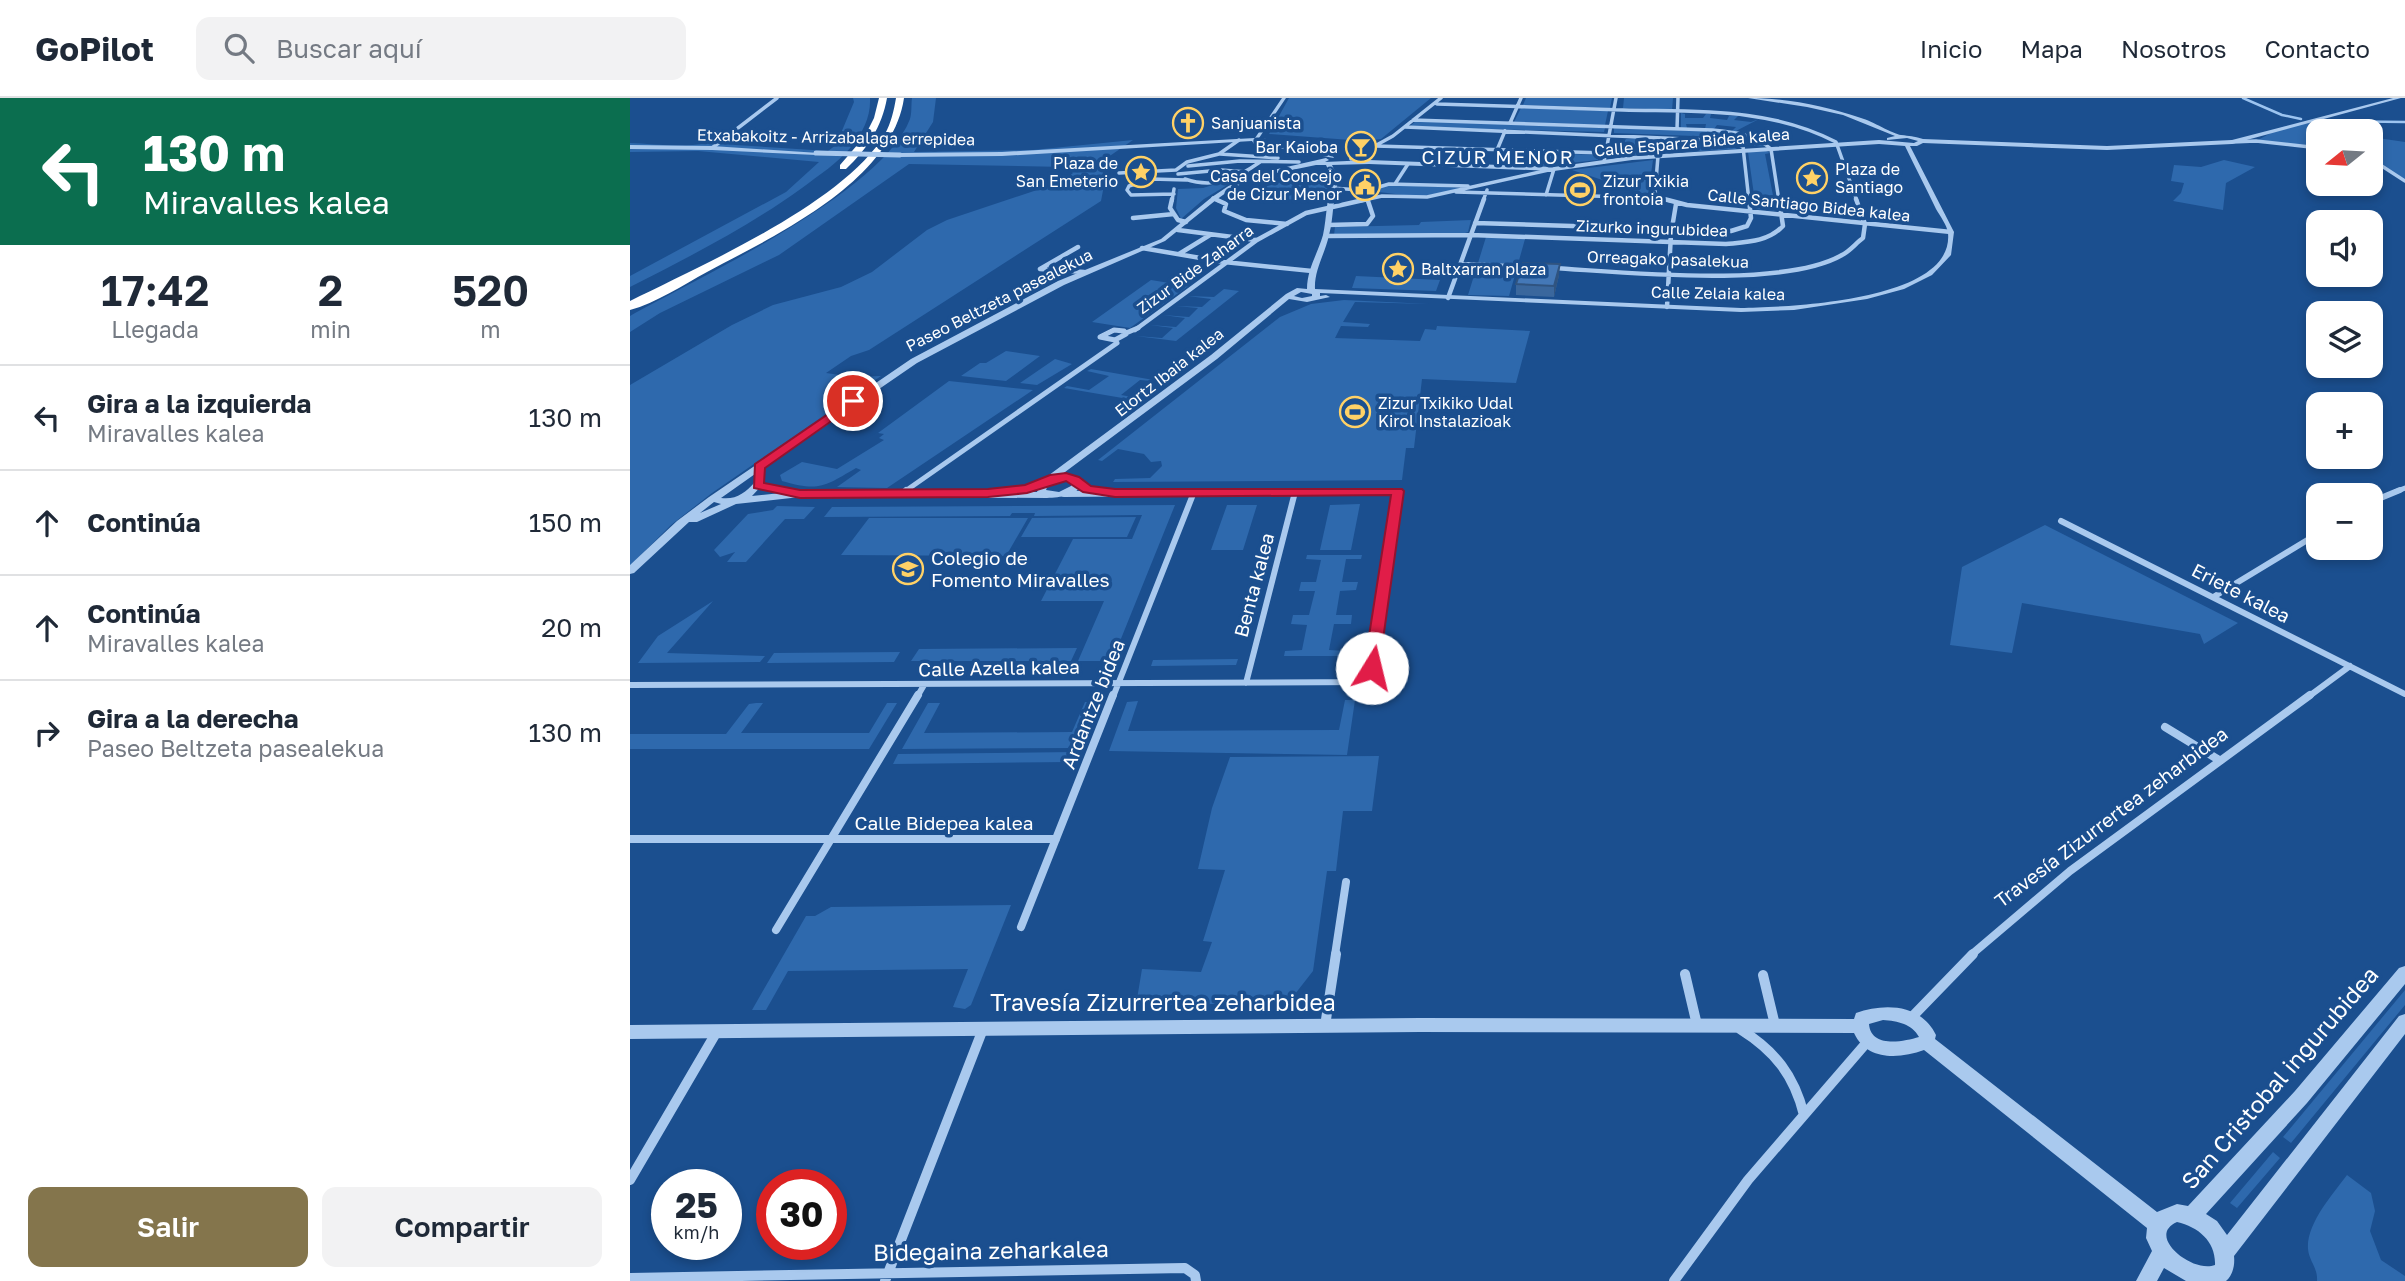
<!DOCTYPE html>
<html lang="es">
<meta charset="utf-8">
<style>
body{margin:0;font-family:"Golos Text",sans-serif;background:#f2f2f3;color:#1f2937;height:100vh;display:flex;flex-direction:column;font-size:26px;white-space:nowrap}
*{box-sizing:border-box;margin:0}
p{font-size:23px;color:#747a83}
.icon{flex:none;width:38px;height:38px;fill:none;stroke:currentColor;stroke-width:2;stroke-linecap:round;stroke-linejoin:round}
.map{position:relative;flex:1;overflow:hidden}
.side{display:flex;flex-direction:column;background:#fff;width:630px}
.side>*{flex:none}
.guide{background:#0b6e4f;color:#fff;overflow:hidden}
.needle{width:46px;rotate:252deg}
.fabs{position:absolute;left:1676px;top:21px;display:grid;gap:14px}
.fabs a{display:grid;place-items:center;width:77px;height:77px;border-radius:14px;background:#fff;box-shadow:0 4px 10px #0003;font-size:35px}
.speed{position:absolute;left:21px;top:1071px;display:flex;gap:14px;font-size:35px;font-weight:700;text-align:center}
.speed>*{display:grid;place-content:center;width:91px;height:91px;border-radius:50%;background:#fff;box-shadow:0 4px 10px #0003;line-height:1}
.speed small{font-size:18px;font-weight:400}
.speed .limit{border:10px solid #d22;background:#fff;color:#111}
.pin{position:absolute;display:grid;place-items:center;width:60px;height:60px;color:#fff;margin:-30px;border:4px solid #fff;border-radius:50%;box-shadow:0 2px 7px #0007}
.me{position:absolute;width:77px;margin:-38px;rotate:9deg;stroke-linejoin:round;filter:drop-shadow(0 0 5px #0008)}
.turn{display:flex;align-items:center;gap:24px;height:147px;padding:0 28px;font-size:32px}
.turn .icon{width:91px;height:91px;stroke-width:2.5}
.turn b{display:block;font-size:49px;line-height:60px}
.eta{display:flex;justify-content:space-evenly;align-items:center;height:119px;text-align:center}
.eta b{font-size:42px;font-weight:600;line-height:49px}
.primary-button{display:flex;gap:14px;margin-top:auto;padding:14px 28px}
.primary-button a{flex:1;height:80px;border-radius:14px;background:#84754c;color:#fff;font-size:28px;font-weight:600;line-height:80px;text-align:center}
.primary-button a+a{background:#f2f2f3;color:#1f2937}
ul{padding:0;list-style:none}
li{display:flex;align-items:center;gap:21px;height:105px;padding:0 28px;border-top:2px solid #e0e1e3}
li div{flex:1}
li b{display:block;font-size:26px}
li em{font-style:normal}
header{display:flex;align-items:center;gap:42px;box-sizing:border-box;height:98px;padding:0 35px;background:#fff;border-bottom:2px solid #e0e1e3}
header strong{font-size:33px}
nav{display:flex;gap:38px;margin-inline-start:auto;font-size:24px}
.search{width:490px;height:63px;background:#f2f2f3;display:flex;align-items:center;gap:18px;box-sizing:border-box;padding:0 24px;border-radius:14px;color:#747a83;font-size:26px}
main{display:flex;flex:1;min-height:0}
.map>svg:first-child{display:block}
.green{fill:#2e69ad}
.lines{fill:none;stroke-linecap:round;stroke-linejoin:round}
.stream{stroke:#9cc4f0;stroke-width:2.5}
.minor-far5{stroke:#a9c9ee;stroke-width:3.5}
.minor-far4{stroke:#a9c9ee;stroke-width:4.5}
.minor-far3{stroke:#a9c9ee;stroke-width:5}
.minor-far2{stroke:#a9c9ee;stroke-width:6}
.minor-far1{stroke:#a9c9ee;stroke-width:8}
.minor{stroke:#a9c9ee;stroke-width:10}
.tertiary{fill:#a9c9ee;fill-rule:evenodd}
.motorway{fill:#fff;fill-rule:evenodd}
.tertiary-bridge{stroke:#a9c9ee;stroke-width:5}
.wall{fill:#3a679d}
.shaded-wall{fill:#305480}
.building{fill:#4478b7;stroke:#305480;stroke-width:2}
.route{fill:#e11d48;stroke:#92132f;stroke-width:2}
.labels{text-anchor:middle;stroke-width:7;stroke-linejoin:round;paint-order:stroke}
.far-poi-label{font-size:16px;fill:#fff;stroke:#1b4f8f;text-anchor:start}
.far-street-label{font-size:16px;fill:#fff;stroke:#1b4f8f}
.far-quarter-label{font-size:19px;letter-spacing:2px;fill:#fff;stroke:#1b4f8f}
.poi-label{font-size:19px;fill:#fff;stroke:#1b4f8f;text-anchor:start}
.street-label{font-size:19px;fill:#fff;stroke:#1b4f8f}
.near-street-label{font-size:23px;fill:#fff;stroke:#1b4f8f}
</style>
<header>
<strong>GoPilot</strong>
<div class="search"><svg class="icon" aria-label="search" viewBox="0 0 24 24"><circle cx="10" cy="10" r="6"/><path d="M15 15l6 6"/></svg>Buscar aquí</div>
<nav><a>Inicio</a><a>Mapa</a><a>Nosotros</a><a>Contacto</a></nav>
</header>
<main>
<section class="side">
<div class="guide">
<div class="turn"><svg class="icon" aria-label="left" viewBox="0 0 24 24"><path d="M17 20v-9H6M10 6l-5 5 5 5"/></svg><div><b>130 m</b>Miravalles kalea</div></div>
</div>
<div class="eta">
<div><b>17:42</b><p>Llegada</p></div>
<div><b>2</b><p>min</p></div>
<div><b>520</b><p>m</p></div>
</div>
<ul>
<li><svg class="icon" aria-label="left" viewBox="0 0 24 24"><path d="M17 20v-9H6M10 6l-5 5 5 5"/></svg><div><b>Gira a la izquierda</b><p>Miravalles kalea</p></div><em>130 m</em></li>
<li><svg class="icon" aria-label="ahead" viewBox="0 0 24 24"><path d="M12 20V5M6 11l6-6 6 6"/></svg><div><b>Continúa</b></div><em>150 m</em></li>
<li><svg class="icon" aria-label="ahead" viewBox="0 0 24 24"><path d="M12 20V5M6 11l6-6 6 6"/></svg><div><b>Continúa</b><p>Miravalles kalea</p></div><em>20 m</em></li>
<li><svg class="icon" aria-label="right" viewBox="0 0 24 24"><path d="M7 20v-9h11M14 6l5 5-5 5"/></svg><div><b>Gira a la derecha</b><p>Paseo Beltzeta pasealekua</p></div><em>130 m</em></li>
</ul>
<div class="primary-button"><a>Salir</a><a>Compartir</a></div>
</section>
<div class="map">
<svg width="1775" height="1183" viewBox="0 0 1775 1183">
<rect width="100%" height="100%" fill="#1b4f8f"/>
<path class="green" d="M223,0H240C241,18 233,35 221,49C208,65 189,77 172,90C118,129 59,159 0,189V178L156,94L189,64L68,53L0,54V45C31,46 73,54 101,35L100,44L105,47L198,53L206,47L224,4Z
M282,0H306L303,24L284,54L403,52L503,42L471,64L475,82L471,103L239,252L221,258L196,275L224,279L251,278L82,395L41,427L0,468V287L102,227L143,207L211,189L242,174L297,132L317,122L434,83L443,75L436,69L279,66L149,157L30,215L0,234V218C69,179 252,95 280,21C282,15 281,6 282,0Z
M659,0H801L751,41L734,43L639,36Z
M896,0H982L980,10L893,7Z
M994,0H1043L1042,12L993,10Z
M891,10L978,13L975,27L884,24Z
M1051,15L1055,16V20H1073L1076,16H1081L1080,20L1097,22L1099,18H1108L1104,22L1121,24L1129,21L1106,33H1102L1106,29L1087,27L1084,31H1075L1076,26H1056L1057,30H1051Z
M786,23L975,30L974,34L779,29Z
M1679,25L1692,33H1689V50L1626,43L1652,29Z
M984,30C1023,32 1101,27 1134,48C1118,50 1107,42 1091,39L984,35Z
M1013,39L1012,47L1040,42L1093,43L1107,51L980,58L981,54L998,55V51H993L998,49V45L994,44L996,41Z
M1741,39L1775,44V83L1741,61Z
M1136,53L1140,55L1135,56L1146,113L1126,111L1118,54Z
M913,55L968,57V62L911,68Z
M1023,62L1018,97L942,72Z
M1594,62L1625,69L1596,85L1593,112L1543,103L1551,95L1554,85L1541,83L1544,67L1571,69Z
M667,78L676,80L700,78V91L697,102L614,101L613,94L622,91L643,94L631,90L651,84L638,80Z
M599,82L604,83L574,101L551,121L546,110L548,91L573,90Z
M761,87L837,90L789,99L749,94L750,89Z
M841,122L838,134L832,136L704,137L705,129L789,127L791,124Z
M856,139L895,141L888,166L848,165Z
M847,168L887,170L879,198L838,197Z
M726,178L810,182L806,193L722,190Z
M521,182L558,188L500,230L462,224Z
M594,191L609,193L546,243L506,238L532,240L543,230L520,227L546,229L555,220L533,217L559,219L568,210L546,208L572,209L581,201L558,198L584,199Z
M714,202L799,206L725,204L713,224L740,226L738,229L711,228L705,240L790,243L795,231L806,232L807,228L900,233L886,285L792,281L784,350H776L772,382L483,384L485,381L520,380L532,368L531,363L521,364L514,356L488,351L472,363L468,362L650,219L681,206Z
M376,253L410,258L376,283L331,278L350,265H356Z
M425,261L442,266L407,287L390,285Z
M461,271L535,284L510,282L491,297L513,301L510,303L434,290L437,288L459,292L479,278L457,273Z
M319,283L403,292L257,390L207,389L231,372L226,370C195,388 190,394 152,383L150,377L172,364L207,371L254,342L249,340L254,336L248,335Z
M730,406L721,452H690L700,407Z
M545,407L482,563H448L474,503H411L443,441H502L512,417L404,418L405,415H382L380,418L194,419L202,409Z
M597,407H627L613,452H581Z
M147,408L185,409L174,421H155L116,464H97L105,454L90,459L84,452L118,416L143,412Z
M506,419L497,439H391L402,420Z
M239,420H398L376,458L211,457Z
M1415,427L1608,525L1574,546L1570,536L1392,505L1382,555L1320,547L1332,469Z
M677,457H732L731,461H716L712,484H728L726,492L710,493L706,517H722L721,526H704L699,552L716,553L715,558H654L655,553L672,552L677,527L661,526L663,517H679L685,493H669L671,484H686L691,462L676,461Z
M83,503L37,555L135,558L130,564L8,565L28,538Z
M447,550L441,563H281L289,551Z
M270,554L264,564L137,565L144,555Z
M608,561L606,567L521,568L523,562Z
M715,602H725L717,657L479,653L497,604L508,603L498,633L709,632Z
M455,604H464L445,650L272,651L298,605H310L294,635L442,634Z
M126,605H133L111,635H239L257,605H267L239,651H0V636H96L119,606Z
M444,654L440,664L263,666L268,656Z
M749,658L742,713H713L706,773H697L683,873L658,905L506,907L512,871L571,874L582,844L573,843L595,772L568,771L582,710L600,659Z
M381,807L341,907L335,911L323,909L338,871L158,873L136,912H122L176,818H185L201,809Z
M1775,892V907L1661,1045L1653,1039Z
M1643,1054L1650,1060L1607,1110L1600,1105Z
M1717,1077L1741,1095L1745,1113L1740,1133L1751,1162L1775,1178V1183H1687C1688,1170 1679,1163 1678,1151C1676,1126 1703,1096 1717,1077Z"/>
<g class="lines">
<path class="stream" d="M1613,0L1652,17L1671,21
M1690,23L1775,24"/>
<path class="minor-far5" d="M807,6C869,8 931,10 993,12C1066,14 1139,9 1206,44L1227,103
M783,22L1082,32C1104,34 1124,36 1141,51L1149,103
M880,25L891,0
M775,29L1102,43L1113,49L1119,103
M1047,31L1048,0
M1602,44L1626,43L1689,50
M746,48L975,55
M82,50L147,0
M867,52L875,33
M590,56L648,60
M1028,58L1025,95L1030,100
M721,61L763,38L811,0
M1741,61L1775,83
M974,64L986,0
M558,68L610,63L669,64
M489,75L546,72L557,64L589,56L609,42
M548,76L591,72L617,74
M555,81C584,91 606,81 630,64
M765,86L778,66
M702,90L743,93
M739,92L759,86L838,88
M826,94L1030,100L1041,103
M544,96L501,97L497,92L499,88L521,81L557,82
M916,97L924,71
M583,100L589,103
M542,103L544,91
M730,103L752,98L797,99L923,71
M853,103L857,92"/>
<path class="minor-far4" d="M542,101L540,110L548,122L556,124
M585,101L596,106L594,113L616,122L657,126
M1034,101L1057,107L1321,134
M503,120L544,116
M845,125L1101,133L1117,128L1121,120L1119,101
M698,127L737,126L743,118L738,103
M548,132L626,142
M696,138L841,137L1096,146C1117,144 1138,144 1153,128L1149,101
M448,149L410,171L454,174
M512,150L594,164L682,173
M549,156L580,137
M831,166L900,169
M923,170C993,174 1153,191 1212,157C1220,153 1226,145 1233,140L1235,126L1226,101
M818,200L854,101
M1037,209L1041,136L1046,106
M505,232L627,142L676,115L738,101"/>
<path class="minor-far3" d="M484,232L494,233L496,236L485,242L470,239Z
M496,235L508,230
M448,386L467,393
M274,394L487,245L485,242
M665,394H767
M1765,394L1775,390"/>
<path class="minor-far2" d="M271,396L276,392
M1741,404L1770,392
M1431,423L1775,596
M1585,498L1689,435
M616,585L664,398
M0,587L739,584L767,393L434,396
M287,599L294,587
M483,599L564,394
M1678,599L1720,568"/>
<path class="minor-far1" d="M1535,629L1589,662
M0,741H426
M391,829L483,597
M146,832L288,597
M705,857L716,784
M1341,857L1440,773L1680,597"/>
<path class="minor" d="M1055,876L1067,927
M1133,877L1145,927
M1281,920L1343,856
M695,928L706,856
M1110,931C1145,953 1164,977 1174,1017
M0,1082L86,935
M0,1180L555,1170L565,1177L566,1183
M255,1183L353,931
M1044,1183L1118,1082L1238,943"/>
<path class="tertiary" d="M652,0H656L629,40L636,41L632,44L702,57L704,60L624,46L622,43L372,58L270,59L267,57L270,55L372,54L625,40Z
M1118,0C1156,0 1195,8 1231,20C1242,23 1263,36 1271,37C1280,38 1283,38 1293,41L1477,48L1602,42L1763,0H1771L1602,46L1477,52L1293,45L1287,48H1280L1324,134L1321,157L1302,177L1274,191L1237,201L1164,212L1111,214L690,195V198L696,197L700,199L677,204L659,201L587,261L431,377H439L452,384C448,399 430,399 417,400L170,399L106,406L67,424H59L4,475L0,476V467L47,423L79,399L281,261L428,183L531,141L582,99L600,87L634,74L696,60L699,62L695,64L739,62L924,69L1002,58L1249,42L1284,45L1288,43L1277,40L1257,42V40L1265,38L1213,17L1177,9ZM1249,46L1275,48C1285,69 1296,90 1306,111C1310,118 1317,127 1318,135C1325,204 1156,209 1111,210L685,191C684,172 695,156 699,137C704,119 702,100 709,82L702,67L739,66L924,73L1002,62ZM686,67H696L703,82C696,100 697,119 693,137C688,155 677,171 677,191L667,190L656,196L581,257L411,383L407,394L170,393L122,398L135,384L134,370L287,265L434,187L535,143L586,102L604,89L637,77ZM671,194L682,196V198L672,200L664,198ZM125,376V384C115,395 106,402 91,400ZM435,382L442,385L441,388L429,394L416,392L418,387ZM84,404L91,406L70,415Z
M0,47L82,48L189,55L186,57L82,52L0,51Z
M1775,868V886L1677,1005L1576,1116L1587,1123L1597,1137L1769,918L1775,916V936L1604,1158C1605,1167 1603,1177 1596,1183H1556L1534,1170L1527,1183H1506L1522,1153L1516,1140L1517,1130L1294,952C1269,961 1237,963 1224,935L790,934L0,941V927L790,920L1224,921L1226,915C1255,905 1291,906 1306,937L1305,941L1527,1114L1547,1106L1558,1108L1665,993L1769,870ZM1253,922C1268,923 1282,926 1289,939C1272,944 1241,950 1239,926ZM1547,1124C1569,1129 1586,1144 1585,1167C1563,1176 1515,1138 1547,1124Z"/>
<path class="motorway" d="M249,0H257C252,29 237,51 216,71H210V67L235,38L244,20Z
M266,0H274C262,84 144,138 77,174C53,187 26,205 0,212V203C72,167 214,105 255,36C261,25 264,12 266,0Z"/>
<path class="tertiary-bridge" d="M186,55L270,57"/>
</g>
<path class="wall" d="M929,177L924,199L886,197V186Z"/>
<path class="shaded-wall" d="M930,166L929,177L924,199V188Z"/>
<path class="building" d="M893,165L930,166L924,188L886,186Z"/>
<path class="route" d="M223,299L227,300V305L135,370L134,385L170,392L358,391L395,387L420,377L436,375L449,379L461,388L485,391H772L774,393L749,570L742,575L734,570L761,397L485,399L453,394L436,383L397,395L358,399L170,400L124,390L125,366Z"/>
<defs>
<g id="church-ring" transform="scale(1.575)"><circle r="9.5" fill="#1b4f8f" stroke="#ffd166" stroke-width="1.5"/><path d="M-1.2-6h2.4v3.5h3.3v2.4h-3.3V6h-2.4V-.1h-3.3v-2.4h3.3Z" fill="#ffd166"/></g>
<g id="bar-ring" transform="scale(1.575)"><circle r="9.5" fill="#1b4f8f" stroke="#ffd166" stroke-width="1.5"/><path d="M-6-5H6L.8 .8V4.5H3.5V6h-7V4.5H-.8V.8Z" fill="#ffd166"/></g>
<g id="sight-ring" transform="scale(1.575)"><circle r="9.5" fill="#1b4f8f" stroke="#ffd166" stroke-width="1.5"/><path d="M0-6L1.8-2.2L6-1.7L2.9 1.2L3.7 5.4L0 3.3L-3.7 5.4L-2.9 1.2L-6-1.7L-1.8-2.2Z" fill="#ffd166"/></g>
<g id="civic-ring" transform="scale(1.575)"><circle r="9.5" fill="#1b4f8f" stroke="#ffd166" stroke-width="1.5"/><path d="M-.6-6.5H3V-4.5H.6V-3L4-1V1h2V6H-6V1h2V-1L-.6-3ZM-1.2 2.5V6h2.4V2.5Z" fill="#ffd166"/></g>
<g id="stadium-ring" transform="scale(1.575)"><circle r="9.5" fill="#1b4f8f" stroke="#ffd166" stroke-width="1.5"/><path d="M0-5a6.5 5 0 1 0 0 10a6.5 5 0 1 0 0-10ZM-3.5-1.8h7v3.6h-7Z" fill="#ffd166"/></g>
<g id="school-ring" transform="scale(1.575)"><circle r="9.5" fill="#1b4f8f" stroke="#ffd166" stroke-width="1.5"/><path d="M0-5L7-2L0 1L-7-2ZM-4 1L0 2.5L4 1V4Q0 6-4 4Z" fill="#ffd166"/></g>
</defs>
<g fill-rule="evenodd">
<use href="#church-ring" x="558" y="25"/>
<use href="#bar-ring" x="731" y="49"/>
<use href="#sight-ring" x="511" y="74"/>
<use href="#sight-ring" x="1182" y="80"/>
<use href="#civic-ring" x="735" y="87"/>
<use href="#stadium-ring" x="950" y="92"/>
<use href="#sight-ring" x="768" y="171"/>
<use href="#stadium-ring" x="725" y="314"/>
<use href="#school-ring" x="278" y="471"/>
</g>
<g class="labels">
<g class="far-poi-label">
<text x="581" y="31">Sanjuanista</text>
<text x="708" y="55" text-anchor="end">Bar Kaioba</text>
<text x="488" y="71" text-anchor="end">Plaza de<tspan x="488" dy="18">San Emeterio</tspan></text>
<text x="1205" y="77">Plaza de<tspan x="1205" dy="18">Santiago</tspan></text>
<text x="712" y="84" text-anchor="end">Casa del Concejo<tspan x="712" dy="18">de Cizur Menor</tspan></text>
<text x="973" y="89">Zizur Txikia<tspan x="973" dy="18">frontoia</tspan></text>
<text x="791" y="177">Baltxarran plaza</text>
<text x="748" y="311">Zizur Txikiko Udal<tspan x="748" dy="18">Kirol Instalazioak</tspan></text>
</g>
<g class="far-street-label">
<text transform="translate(206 39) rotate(1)" y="6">Etxabakoitz - Arrizabalaga errepidea</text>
<text transform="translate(1062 44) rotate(-5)" y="6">Calle Esparza Bidea kalea</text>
<text transform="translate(1179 107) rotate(6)" y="6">Calle Santiago Bidea kalea</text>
<text transform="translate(1022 130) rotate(2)" y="6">Zizurko ingurubidea</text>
<text transform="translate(1038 161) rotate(2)" y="6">Orreagako pasalekua</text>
<text transform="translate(565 171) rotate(-36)" y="6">Zizur Bide Zaharra</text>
<text transform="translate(1088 195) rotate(1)" y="6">Calle Zelaia kalea</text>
<text transform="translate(369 202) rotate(-27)" y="6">Paseo Beltzeta pasealekua</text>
<text transform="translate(539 274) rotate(-38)" y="6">Elortz Ibaia kalea</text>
</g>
<g class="far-quarter-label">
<text x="868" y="66">CIZUR MENOR</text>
</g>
<g class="poi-label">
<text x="301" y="467">Colegio de<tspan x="301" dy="22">Fomento Miravalles</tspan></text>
</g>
<g class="street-label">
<text transform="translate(624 487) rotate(-75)" y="7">Benta kalea</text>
<text transform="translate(1611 495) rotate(27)" y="7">Eriete kalea</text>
<text transform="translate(369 570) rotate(-1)" y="7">Calle Azella kalea</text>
<text transform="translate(463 606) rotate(-68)" y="7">Ardantze bidea</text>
<text transform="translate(1481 719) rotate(-37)" y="7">Travesía Zizurrertea zeharbidea</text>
<text x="314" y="732">Calle Bidepea kalea</text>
</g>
<g class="near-street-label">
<text x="533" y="913">Travesía Zizurrertea zeharbidea</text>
<text transform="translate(1650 980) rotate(-49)" y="8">San Cristobal ingurubidea</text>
<text transform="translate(361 1153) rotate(-1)" y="8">Bidegaina zeharkalea</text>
</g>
</g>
</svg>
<div class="fabs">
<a><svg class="needle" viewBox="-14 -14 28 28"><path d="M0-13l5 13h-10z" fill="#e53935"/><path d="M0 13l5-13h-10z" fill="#747a83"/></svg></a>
<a><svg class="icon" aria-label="sound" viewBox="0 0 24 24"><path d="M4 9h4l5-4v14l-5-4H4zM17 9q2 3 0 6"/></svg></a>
<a><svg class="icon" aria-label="layers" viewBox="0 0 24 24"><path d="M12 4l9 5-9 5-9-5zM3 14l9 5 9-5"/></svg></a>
<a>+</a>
<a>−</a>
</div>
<div class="speed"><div>25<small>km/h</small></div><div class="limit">30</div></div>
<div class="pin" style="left:223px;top:303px;background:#d93025"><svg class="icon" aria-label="arrive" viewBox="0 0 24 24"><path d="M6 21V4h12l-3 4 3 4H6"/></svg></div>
<svg class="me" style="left:742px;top:570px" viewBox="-20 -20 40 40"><circle r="19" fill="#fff"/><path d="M0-13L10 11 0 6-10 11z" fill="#e11d48"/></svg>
</div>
</main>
